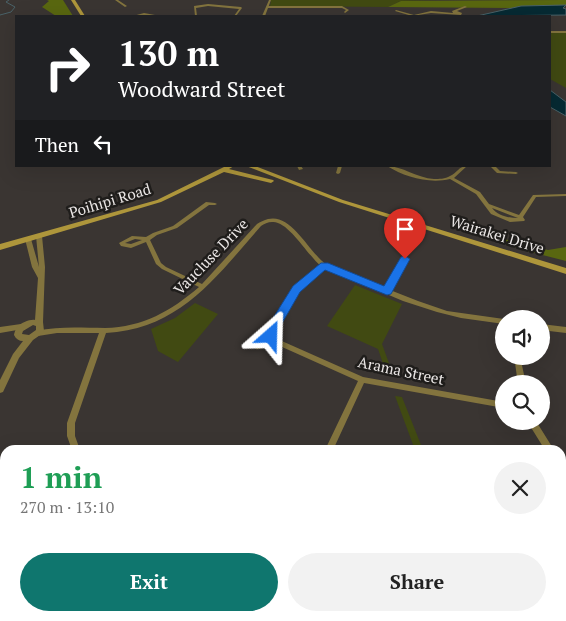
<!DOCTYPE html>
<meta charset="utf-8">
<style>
body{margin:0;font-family:"PT Serif",serif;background:#f2f2f2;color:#222;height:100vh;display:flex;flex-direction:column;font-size:19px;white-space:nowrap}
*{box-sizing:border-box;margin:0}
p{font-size:16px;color:#767676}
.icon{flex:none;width:28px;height:28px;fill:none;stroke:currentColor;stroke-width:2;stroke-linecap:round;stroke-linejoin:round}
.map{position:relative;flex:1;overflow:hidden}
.side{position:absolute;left:0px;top:445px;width:566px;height:176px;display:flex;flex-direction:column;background:#fff;border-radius:15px 15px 0 0;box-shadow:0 5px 20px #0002}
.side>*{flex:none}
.hud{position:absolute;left:15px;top:15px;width:536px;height:152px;border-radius:0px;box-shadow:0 5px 20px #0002;background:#202124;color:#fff;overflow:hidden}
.buttons{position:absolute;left:495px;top:310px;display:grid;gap:10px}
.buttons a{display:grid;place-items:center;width:55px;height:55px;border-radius:50%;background:#fff;box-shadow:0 5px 20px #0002;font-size:25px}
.pin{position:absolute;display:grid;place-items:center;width:42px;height:42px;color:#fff;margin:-51px -21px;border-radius:50% 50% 50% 0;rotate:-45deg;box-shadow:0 0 5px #0007}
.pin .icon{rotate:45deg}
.me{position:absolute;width:55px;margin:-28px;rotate:25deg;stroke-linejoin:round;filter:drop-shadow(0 0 4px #0008)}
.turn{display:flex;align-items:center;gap:18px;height:105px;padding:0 20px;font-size:22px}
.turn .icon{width:65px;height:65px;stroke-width:2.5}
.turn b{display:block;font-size:35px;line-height:42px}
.then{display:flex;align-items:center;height:48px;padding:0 20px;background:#0003;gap:10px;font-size:19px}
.round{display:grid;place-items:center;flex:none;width:52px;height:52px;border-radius:26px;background:#f2f2f2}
.overview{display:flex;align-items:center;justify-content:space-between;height:85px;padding:0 20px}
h1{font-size:30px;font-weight:700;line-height:38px;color:#1e9e55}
.button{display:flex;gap:10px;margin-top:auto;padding:10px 20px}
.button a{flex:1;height:58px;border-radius:30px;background:#0f766e;color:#fff;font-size:20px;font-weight:700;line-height:58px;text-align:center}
.button a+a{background:#f2f2f2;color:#222}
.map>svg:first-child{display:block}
.green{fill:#414a12}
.forest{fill:#596710}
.water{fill:#062a33;stroke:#4a6268}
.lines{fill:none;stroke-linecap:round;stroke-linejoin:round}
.stream{stroke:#4a6268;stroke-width:1}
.minor{fill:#83743e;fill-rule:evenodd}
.tertiary{fill:#83743e;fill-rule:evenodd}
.secondary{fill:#ae963b;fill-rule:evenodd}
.route{fill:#1a73e8;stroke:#114b97}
.labels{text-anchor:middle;stroke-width:5;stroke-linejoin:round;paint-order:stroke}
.street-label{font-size:15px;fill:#eae6e5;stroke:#1f1d1b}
</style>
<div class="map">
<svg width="566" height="621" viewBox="0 0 566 621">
<rect width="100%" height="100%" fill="#3a3532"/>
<path class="green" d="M271,0H437L401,1L388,7L270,6Z
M566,32V88L550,79V33Z
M355,285L402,304L382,344L394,377L387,375L378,349L327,326Z
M195,303L218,314L178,362L158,351L151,329L175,318Z
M395,396L402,397L423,450H415Z"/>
<path class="forest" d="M47,0H63L73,16H56L42,7L49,1Z
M566,0V5L513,8L388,7L401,1Z
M488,235L548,250L566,247V261L523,250L488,238Z"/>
<path class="water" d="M566,5L563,8L566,9V15L477,16L521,6Z
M550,90L566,102V116L550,107Z"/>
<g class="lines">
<path class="stream" d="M0,15L11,12L15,7L6,2L9,0"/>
<path class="minor" d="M115,0H118L127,6L125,7Z
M208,4L241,7L242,8L236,16H234L239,9L208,6L196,8L197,16H195L194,6Z
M267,6H342L349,10L345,13L344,12L346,10L342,8H266Z
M465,6L467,7L457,11L462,13L461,15L431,13L412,16L395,11L396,10L414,15L431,11L453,13L452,11Z
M144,13L155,15L156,16L144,15L133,16Z
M379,15L382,16H379Z
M550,31H566V33H550Z
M297,166H301L303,169L299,170Z
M338,166H342L340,173L338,174L336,173Z
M387,166C402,166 417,178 434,179C439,179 445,179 450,176C457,173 459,166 467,166L454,178L480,192L489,204L519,215L533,195L566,194V196L536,197L523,217L525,220L524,221L510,222L491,214L476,194L450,179C429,184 405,177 387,166ZM492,208L518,218C509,218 498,216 492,208Z
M490,166H495L500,171L516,172L518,173L516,174L497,173Z
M206,202L215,203L217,204L215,205H209L177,228L157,235L150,240L161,263L166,267L202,284L257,224C260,222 264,220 268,219C292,213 309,253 327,265C337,271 349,274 360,278C369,281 377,285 385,288L403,258H407L408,259L390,290L418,301L447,311L504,319V324L461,318L437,312L403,301L325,268L298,291L274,331L275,338L363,377L504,402V408L364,383L333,450H325L358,381L271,342L270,341C266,344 261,351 256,349L255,347L256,345L268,335L269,329L294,287L321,266C308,256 288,220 272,222C268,222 264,224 261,226C216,277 180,329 106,333L75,423V436L80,450H72L67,436V423L99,333H57L38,336L36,335L35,333L36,331C60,326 81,328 105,328C143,327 171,311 199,287L162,269L156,264L146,242L131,248L121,246L119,243L132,236L146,237L153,233L173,226ZM135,239L142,240L131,244L125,243Z
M21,324L23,325L24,327L23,329L0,333V327Z
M541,324L566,327V333L541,330Z
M514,356H520L526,384H518Z
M527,421H536L554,450H545Z
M561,458L566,462V472L561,469Z
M315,616H325L323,621H313Z
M357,616H372L374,617L375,621C368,621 360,621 357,616Z"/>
<path class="tertiary" d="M269,0H271L265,16H262Z
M39,234L42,236L45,267L43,322L44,331L43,333L33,340L19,358L3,392L0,393V380L13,354L23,341C19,341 16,339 14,335C14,334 16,328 17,327C21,323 30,319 35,320L38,278L32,267L25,239L28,237L31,239L39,267L36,236ZM33,325L36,326V330L29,335L22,334L23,331Z
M0,592L5,594V607L0,605Z
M27,616H45L47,621H30Z"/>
<path class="secondary" d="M71,0H75L85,16H81Z
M226,166H234L229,169L273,180L274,181L271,183L224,172L161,202L0,250V244L157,200Z
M246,166H255L343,200L566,268V274L339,202Z"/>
</g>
<path class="route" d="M405,256L410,259L391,294L387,295L325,270L300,292L277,332L275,340H266L265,331L293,286L321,263H328L384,286L401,257Z"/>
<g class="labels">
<g class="street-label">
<text transform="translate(110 201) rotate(-17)" y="5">Poihipi Road</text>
<text transform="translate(497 235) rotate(17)" y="5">Wairakei Drive</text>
<text transform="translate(211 257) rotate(-46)" y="5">Vaucluse Drive</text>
<text transform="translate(401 371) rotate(12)" y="5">Arama Street</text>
</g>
</g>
</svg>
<div class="buttons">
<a><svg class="icon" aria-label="sound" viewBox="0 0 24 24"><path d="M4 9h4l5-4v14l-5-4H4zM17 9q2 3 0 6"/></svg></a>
<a><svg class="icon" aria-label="search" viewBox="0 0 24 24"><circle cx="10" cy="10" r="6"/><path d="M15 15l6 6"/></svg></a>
</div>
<div class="pin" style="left:405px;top:259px;background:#d93025"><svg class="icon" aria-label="arrive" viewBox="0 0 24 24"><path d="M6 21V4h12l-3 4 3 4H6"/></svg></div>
<svg class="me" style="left:271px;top:336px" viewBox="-20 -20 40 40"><path d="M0-17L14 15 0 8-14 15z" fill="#1a73e8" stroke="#fff" stroke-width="4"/></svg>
<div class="hud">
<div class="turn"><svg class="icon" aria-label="right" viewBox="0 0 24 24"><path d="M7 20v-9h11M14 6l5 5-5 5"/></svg><div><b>130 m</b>Woodward Street</div></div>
<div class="then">Then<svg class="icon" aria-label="left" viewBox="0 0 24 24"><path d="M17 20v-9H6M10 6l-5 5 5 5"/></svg></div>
</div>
<section class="side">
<div class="overview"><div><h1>1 min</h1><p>270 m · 13:10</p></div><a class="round"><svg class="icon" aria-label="close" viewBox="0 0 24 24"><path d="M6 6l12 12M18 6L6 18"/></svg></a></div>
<div class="button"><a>Exit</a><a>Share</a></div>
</section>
</div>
